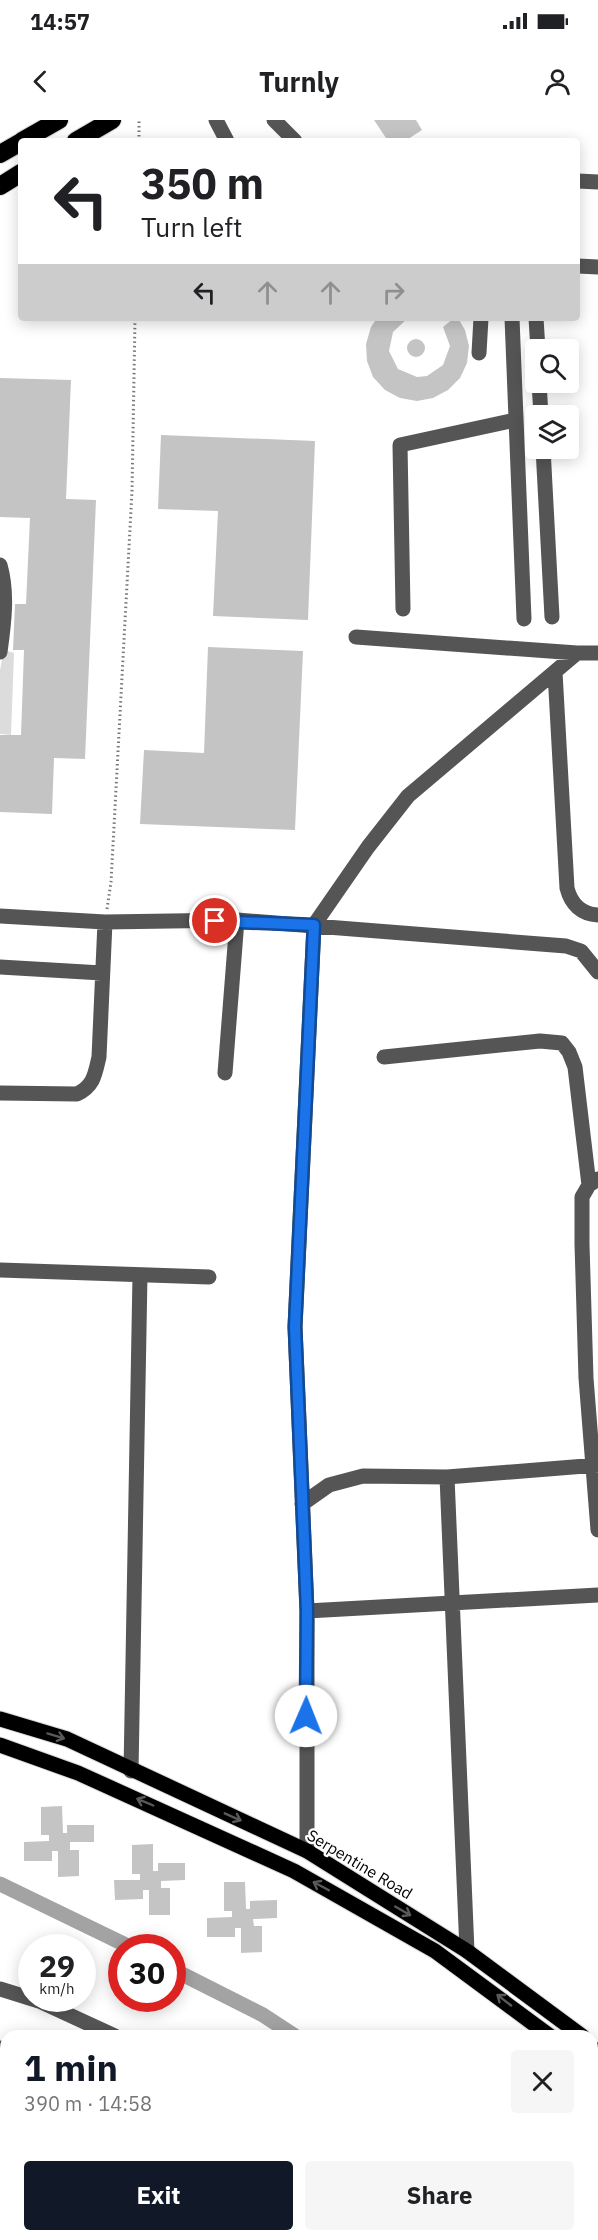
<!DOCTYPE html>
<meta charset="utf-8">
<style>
body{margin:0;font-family:"IBM Plex Sans",sans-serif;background:#f6f6f6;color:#202124;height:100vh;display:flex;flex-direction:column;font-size:22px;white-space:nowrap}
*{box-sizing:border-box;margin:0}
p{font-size:20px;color:#757577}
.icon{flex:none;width:33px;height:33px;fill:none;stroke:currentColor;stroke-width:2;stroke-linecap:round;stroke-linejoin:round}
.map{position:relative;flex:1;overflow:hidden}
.details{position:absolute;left:0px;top:1910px;width:598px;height:212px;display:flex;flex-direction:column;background:#fff;border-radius:18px 18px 0 0;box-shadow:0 3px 15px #0003}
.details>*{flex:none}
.top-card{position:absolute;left:18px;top:18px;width:562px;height:183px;border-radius:6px;box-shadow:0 3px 15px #0003;background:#fff;color:#202124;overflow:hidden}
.tools{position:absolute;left:525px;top:219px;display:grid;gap:12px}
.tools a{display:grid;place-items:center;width:54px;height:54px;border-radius:6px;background:#fff;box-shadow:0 3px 15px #0003;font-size:30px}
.speed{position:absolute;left:18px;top:1814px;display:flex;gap:12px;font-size:30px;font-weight:700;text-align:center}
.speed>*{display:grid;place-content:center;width:78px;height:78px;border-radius:50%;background:#fff;box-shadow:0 3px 15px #0003;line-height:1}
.speed small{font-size:15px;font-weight:400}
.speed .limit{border:9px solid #d22;background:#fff;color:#111}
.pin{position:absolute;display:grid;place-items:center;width:51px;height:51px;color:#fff;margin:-26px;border:3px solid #fff;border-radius:50%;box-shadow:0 2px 6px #0007}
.me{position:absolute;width:66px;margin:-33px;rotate:1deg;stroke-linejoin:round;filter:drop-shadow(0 0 4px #0008)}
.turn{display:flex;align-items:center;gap:21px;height:126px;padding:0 24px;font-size:27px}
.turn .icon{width:78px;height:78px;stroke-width:2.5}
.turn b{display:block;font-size:42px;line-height:51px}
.lanes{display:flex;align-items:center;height:57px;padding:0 24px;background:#0003;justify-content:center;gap:30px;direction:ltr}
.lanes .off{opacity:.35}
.round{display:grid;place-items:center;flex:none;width:63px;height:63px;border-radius:6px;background:#f6f6f6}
.overview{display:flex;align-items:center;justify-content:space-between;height:102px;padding:0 24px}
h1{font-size:36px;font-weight:700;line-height:45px;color:#111827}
.button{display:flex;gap:12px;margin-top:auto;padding:12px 24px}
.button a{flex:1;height:69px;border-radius:6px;background:#111827;color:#fff;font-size:24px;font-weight:700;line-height:69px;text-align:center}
.button a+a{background:#f6f6f6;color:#202124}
.status{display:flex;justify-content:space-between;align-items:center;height:42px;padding:0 30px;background:#fff;direction:ltr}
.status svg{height:16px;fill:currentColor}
header{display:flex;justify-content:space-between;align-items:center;height:78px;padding:0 24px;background:#fff;font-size:27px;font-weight:700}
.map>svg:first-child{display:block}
.green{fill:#dcdcdc}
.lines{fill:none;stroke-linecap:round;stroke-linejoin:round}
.canal{stroke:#a3a3a3;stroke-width:15}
.building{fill:#c4c4c4}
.major-casing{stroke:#dbdbdb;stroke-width:17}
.highway-casing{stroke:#dbdbdb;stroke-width:20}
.path{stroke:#777;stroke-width:3;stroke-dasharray:1.5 3;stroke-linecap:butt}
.minor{stroke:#555;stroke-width:15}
.major{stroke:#000;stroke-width:15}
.highway{stroke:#000;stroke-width:18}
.oneway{stroke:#595959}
.route-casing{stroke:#114b97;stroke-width:15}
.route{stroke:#1a73e8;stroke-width:10}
.labels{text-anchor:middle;stroke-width:4.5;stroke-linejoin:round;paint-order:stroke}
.street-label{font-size:16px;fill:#000;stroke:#fff}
</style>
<div class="status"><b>14:57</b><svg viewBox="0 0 49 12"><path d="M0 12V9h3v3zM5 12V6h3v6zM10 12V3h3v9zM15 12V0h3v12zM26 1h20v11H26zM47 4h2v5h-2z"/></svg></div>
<header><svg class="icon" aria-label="back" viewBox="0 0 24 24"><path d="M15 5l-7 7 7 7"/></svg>Turnly<svg class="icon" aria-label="person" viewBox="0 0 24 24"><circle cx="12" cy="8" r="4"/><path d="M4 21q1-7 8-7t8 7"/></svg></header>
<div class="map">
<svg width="598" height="2120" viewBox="0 0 598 2120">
<rect width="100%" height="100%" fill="#fff"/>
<path class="green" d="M4,530L14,533L11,615L0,614V550Z
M0,1932L6,1934V1968L0,1989Z"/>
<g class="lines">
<path class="canal" d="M0,1764L130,1827
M172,1849L263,1895L295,1916"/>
</g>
<path class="building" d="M374,0H416L422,10L405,21H388Z
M377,198H408L393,212L389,231L398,249L417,257L427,256L443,245L450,226L443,207L454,198H458L465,210L469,226L467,243L460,258L448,270L433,278L417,281L400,278L385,270L373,257L367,241L366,224L371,207Z
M407 228a9 9 0 1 1 18 0a9 9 0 1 1-18 0Z
M0,258L71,260L66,379L96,380L85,639L54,638L52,694L0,692V615H21L24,530H13L15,484H26L30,398L0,397Z
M161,315L315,321L308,500L213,496L218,391L158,389Z
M208,527L303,531L295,710L140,704L144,630L204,633Z
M62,1686L63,1713H67V1705H94V1722H70V1730H79V1756L58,1757V1731H52V1741H24V1722L49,1721V1715H41V1687Z
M153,1724V1751H158V1743H185V1760L161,1761V1768H170V1795H149V1770H143V1779L115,1780L114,1760H140V1754H132V1725Z
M224,1762H245L246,1789H250V1781L277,1780V1798L253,1799L254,1806H262V1832L241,1833V1808H235V1817H207V1798L232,1797V1791H224Z"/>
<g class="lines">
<g class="major-casing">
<path id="major" d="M0,1599L67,1619L307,1731L467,1831L582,1916
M0,1625L78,1653L294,1751L435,1831L550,1916
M592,1935L598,1930
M592,1948L598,1952"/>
</g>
<g class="highway-casing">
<path id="highway" d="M22,21L59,0
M76,21L112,0
M0,34L21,22
M0,66L21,53"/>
</g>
<path class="path" d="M139,21V0
M107,789L111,762L132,371L135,198
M0,2005L6,1981"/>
<path class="minor" d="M216,0L227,21
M274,0L295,21
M578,61L598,62
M578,146L598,147
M512,198L524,499
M536,198L538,230
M479,233L481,198
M539,262L541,296
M543,328L552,497
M0,445C8,473 4,503 0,532
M403,489L400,325L515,300
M356,517L577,533
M555,552L567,768C571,784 581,794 598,795
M0,796L105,802L237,800L566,826L581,831L598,852
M0,847L102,853
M384,937L540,921L562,923L569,932L575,947L589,1065
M225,953L237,800
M0,973L77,974C94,966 95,954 99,937L105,802
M598,1059L589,1065L582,1077V1124L586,1258L598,1410
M0,1150L209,1157
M447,1357L467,1831
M302,1384L329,1365L363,1356L447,1357L598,1345
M307,1491L598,1475
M131,1651L140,1155
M307,1731V1491L295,1207L314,805L368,727L408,676L577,533H598
M0,1869L39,1881L115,1916
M0,1928L6,1931
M0,2061L6,2063
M0,2101L6,2103
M43,2115L59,2120
M458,2115V2116
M110,2120L111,2115
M287,2120L288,2115"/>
<use href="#major" class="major"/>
<use href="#highway" class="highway"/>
</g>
<defs><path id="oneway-shaft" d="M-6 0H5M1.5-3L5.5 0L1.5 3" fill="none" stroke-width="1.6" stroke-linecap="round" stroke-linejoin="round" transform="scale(1.5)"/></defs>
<g class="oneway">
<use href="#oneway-shaft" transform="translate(56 1616) rotate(17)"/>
<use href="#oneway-shaft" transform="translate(145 1682) rotate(-157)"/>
<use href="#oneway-shaft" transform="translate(233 1697) rotate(24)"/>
<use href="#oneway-shaft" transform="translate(321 1766) rotate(-152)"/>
<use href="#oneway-shaft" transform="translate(403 1791) rotate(30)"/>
<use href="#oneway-shaft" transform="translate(504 1880) rotate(-142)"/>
</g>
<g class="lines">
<g class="route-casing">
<path id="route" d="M215,801L314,805L295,1207L307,1491L306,1596"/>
</g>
<use href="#route" class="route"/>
</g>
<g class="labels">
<g class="street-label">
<text transform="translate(360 1744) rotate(31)" y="6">Serpentine Road</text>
</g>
</g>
</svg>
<div class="tools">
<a><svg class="icon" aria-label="search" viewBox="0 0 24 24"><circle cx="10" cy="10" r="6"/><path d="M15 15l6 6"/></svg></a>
<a><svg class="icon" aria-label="layers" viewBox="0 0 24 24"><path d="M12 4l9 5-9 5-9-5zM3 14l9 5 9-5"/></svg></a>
</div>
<div class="speed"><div>29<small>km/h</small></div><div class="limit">30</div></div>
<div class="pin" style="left:215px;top:801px;background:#d93025"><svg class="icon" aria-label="arrive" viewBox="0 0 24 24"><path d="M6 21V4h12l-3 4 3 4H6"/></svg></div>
<svg class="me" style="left:306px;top:1596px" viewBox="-20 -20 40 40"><circle r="19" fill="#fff"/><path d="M0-13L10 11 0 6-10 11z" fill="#1a73e8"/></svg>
<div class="top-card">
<div class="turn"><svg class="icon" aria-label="left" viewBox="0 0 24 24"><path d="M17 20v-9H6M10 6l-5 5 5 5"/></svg><div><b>350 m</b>Turn left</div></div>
<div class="lanes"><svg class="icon" aria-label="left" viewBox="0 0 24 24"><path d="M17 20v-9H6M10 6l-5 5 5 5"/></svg><svg class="icon off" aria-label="ahead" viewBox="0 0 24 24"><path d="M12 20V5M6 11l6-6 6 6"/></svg><svg class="icon off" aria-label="ahead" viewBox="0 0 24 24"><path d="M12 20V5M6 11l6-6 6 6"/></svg><svg class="icon off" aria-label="right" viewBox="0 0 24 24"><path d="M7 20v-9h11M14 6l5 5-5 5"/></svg></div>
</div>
<section class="details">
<div class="overview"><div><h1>1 min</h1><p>390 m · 14:58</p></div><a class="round"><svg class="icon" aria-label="close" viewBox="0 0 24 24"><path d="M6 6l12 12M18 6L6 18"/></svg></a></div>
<div class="button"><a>Exit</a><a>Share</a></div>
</section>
</div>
